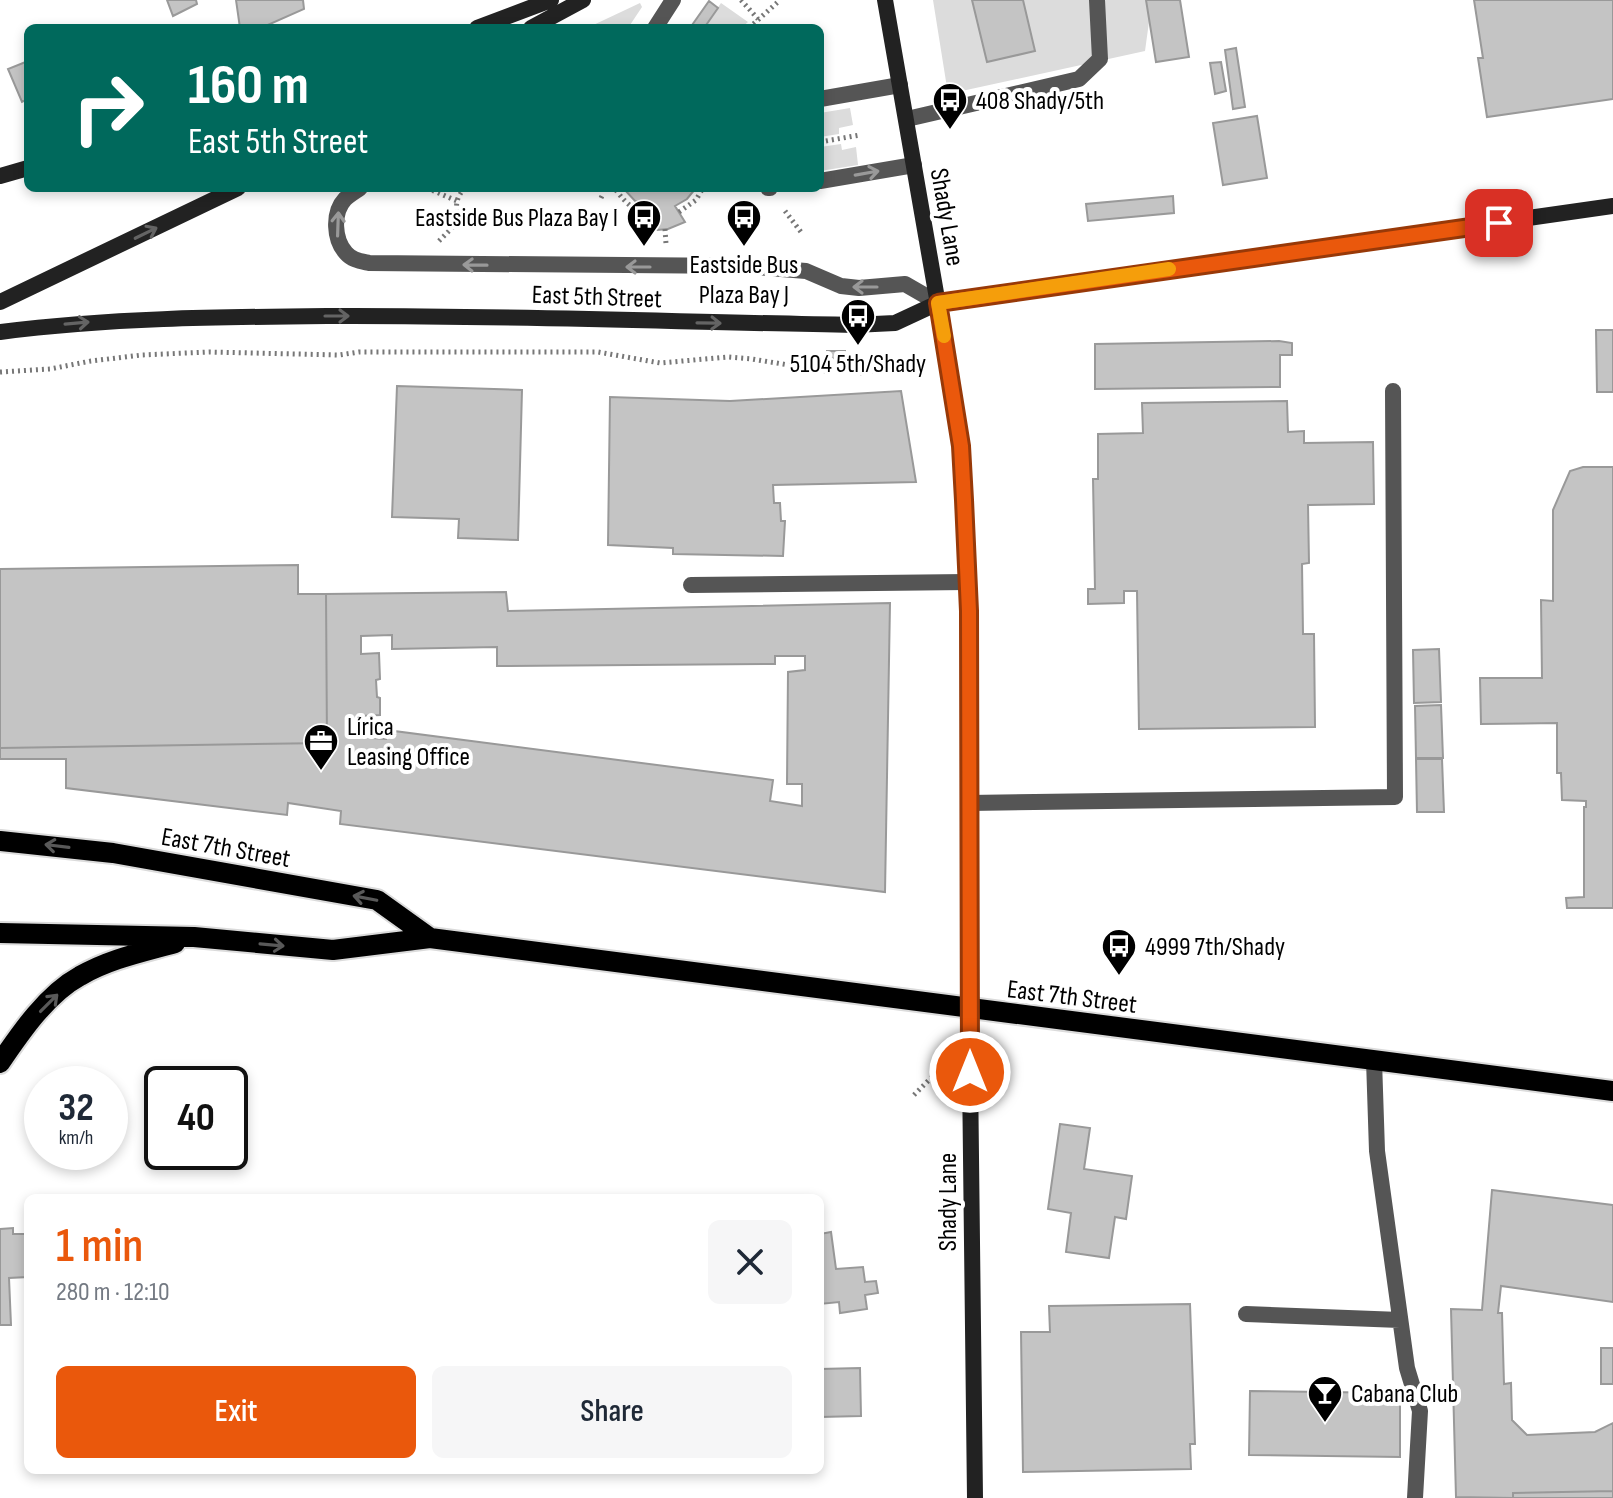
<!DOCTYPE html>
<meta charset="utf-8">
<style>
body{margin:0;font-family:"Sofia Sans Condensed",sans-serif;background:#f6f6f7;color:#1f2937;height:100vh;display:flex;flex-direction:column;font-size:30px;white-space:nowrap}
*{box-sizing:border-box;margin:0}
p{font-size:26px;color:#747a83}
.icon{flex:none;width:44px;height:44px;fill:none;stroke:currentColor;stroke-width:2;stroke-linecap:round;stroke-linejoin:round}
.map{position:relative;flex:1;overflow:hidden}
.drawer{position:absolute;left:24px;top:1194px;width:800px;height:280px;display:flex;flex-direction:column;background:#fff;border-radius:12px;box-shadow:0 4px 12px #0003}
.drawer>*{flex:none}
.banner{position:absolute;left:24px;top:24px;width:800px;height:168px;border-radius:12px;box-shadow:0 4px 12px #0003;background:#00695c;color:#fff;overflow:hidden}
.speed{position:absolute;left:24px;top:1066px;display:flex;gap:16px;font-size:40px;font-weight:700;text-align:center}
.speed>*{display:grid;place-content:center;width:104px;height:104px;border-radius:50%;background:#fff;box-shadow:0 4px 12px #0003;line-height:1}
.speed small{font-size:20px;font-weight:400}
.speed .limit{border:4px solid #111;border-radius:12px;background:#fff;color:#111}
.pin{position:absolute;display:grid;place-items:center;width:68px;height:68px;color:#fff;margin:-34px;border-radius:16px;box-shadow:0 4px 12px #0006}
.me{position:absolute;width:88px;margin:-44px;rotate:0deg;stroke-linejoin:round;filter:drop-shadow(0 0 6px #0008)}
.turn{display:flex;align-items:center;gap:28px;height:168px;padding:0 32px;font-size:36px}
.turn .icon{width:104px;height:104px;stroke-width:2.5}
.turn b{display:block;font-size:56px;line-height:68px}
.round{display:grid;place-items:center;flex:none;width:84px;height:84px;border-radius:12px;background:#f6f6f7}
.summary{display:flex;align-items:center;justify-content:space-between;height:136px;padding:0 32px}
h1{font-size:48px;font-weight:600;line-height:60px;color:#ea580c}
.button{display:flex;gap:16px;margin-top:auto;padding:16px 32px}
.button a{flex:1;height:92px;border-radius:12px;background:#ea580c;color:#fff;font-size:32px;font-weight:600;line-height:92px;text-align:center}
.button a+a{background:#f6f6f7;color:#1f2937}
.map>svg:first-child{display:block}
.green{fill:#dcdcdc}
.building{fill:#c4c4c4;stroke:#999;stroke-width:2;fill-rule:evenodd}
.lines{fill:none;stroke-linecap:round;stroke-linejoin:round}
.primary-casing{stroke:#dbdbdb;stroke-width:24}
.path{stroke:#777;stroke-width:5;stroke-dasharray:2 4;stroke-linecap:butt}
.lane{stroke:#555;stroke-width:16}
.secondary{stroke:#222;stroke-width:16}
.primary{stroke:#000;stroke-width:20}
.oneway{stroke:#999}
.oneway2{stroke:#646464}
.oneway3{stroke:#595959}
.route-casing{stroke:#983908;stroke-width:20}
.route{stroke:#ea580c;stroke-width:14}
.slow{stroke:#f59e0b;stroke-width:14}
.labels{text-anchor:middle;stroke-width:8;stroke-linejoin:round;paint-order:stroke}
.poi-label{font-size:26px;fill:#000;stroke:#fff;text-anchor:start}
.street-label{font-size:26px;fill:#000;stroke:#fff}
</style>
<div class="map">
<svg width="1613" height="1498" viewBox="0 0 1613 1498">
<rect width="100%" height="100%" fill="#fff"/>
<path class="green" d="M933,0H1152L1145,51L948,94Z
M640,3L642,7L628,28H587Z
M721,3L748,22L741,28H704Z
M850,108L853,125L839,128V134L820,137V113Z
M841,144L842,150L856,147L858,165L820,171V147Z"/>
<path class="building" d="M167,0H196L197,4L173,16Z
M236,0H303L304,9L261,28H240Z
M972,0H1023L1035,51L987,62Z
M1146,0H1180L1189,57L1156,62Z
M1474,0H1613V99L1487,117L1478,58H1483Z
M709,1L718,8L704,28H690Z
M1236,48L1245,107L1233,109L1225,50Z
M28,61V99L22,102L8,69Z
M1221,62L1226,91L1215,94L1210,63Z
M1257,116L1267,178L1223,185L1213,123Z
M623,188H696L687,199L675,206L685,222L668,229L657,230L647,227L652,209L635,201Z
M1173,196L1174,213L1088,221L1086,204Z
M1596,330H1613V392H1597Z
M1279,341L1292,343V355H1280V387L1095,389V344Z
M827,351H845V359L827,358Z
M397,386L522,390L518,540L458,538L459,519L392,517Z
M901,391L916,482L773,485L774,503H780L781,521H785L783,556L673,554V548L608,545L610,397L730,401Z
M1287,401L1288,432L1304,431V443L1373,442L1374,504L1308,505L1309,563L1302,564L1303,634H1314L1315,727L1139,729L1137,591H1124V603L1088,604V589H1095L1093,479H1098V434L1143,433L1142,403Z
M1583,467H1613V908H1567L1566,898L1584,897V807H1586V801L1562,800L1561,773H1557V723L1481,724L1480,678H1542L1541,600L1553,601V510L1570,471Z
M298,565V594H326L327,743L0,748V569Z
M506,592L508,611L890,603L885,892L340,824L341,811L288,803L287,815L66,788V759H0V748L327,743L326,594ZM392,635V649L497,647V666L775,664V656H805V670L788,672L787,784H802V806L770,801L773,780L386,730V739L372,738L360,732L361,716L380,715V698L377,697L376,680L380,679L379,653L361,654V636Z
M1439,649L1441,702L1414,703L1413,650Z
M1441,705L1443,758H1416L1415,706Z
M1416,759H1442L1444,812H1417Z
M1060,1124L1090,1128L1084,1169L1132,1176L1126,1219L1115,1217L1109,1258L1066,1252L1071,1213L1048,1209Z
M1492,1190L1613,1205V1302L1501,1286L1498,1313H1502L1504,1384L1511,1383L1512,1420L1527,1435L1595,1432L1613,1423V1491L1513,1493V1498L1456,1497L1451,1309L1482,1310Z
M13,1228V1234H27L28,1277L9,1278L11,1325H0V1229Z
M831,1232L836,1269L863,1267L865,1282L876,1281L878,1293L865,1295L867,1309L840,1313L839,1302L820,1304V1234Z
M1190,1304L1195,1444H1190L1191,1469L1023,1472L1021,1332H1050L1049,1306Z
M1601,1348H1613V1384H1601Z
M860,1368L861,1416L820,1417V1369Z
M1250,1391L1400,1393V1457L1249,1455Z
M1613,1491V1498H1513V1493Z"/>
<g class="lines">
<g class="primary-casing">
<path id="primary" d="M0,841L113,853L377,900L430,938
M0,933L194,937L333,950L430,938L1613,1091
M0,1063C21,1032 47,994 80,976C109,959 143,952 175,943"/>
</g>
<path class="path" d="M741,0L758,19
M749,28L780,0
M820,142L860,135
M427,188L457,201
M465,188C453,200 454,214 467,225
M616,190C626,204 635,211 651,216
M601,198L603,194
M785,211L801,232
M679,212L696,200L703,188
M665,229L666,244
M439,241L461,219
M0,372L50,369L91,361L142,355L209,352L339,355L359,352H598L660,363L728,357L752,359L825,371L861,373L913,366
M914,1095L940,1069"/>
<path class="lane" d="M655,28L673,0
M820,99L900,85
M907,119L1079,79L1100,59L1097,0
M820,181L914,165
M360,188C356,191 349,195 345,199C332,213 334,240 346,253C352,260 360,261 369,263L744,266L806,271L841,286L859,288L905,284L938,303
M768,188H770
M691,585L967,582
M969,803L1395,797L1393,391
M1374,1060L1377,1151L1407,1368L1420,1411L1415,1498
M1246,1314L1400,1320"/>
<path class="secondary" d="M885,0L947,356L961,446L964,500L969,611L970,1072L975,1498
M477,28L551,0
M531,28L583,0
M0,176L28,168
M0,302L238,188
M0,332C109,318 217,317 327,316C503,315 679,322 854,325L895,323L938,303L980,296L1613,206"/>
<use href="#primary" class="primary"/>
</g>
<defs><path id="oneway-shaft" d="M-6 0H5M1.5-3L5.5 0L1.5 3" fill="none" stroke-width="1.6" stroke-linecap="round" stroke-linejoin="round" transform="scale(2)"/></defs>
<g class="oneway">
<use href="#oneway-shaft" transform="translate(867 173) rotate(-10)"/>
<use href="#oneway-shaft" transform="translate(338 224) rotate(-88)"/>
<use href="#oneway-shaft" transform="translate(475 265) rotate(-179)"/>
<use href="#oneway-shaft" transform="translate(638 267) rotate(180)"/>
<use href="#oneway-shaft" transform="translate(865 287) rotate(-180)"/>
</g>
<g class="oneway2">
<use href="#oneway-shaft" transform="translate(146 233) rotate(-26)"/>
<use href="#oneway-shaft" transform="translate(337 316)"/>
<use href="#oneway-shaft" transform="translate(77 323) rotate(-5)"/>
<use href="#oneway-shaft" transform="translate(709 323) rotate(1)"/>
</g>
<g class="oneway3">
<use href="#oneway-shaft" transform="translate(57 846) rotate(-173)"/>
<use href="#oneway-shaft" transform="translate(365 898) rotate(-169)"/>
<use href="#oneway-shaft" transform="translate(272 945) rotate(5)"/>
<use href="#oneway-shaft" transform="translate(49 1003) rotate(-45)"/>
</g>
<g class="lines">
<g class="route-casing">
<path id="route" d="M970,1072L969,611L964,500L961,446L938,303L1499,223"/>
</g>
<use href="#route" class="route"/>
<path class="slow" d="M944,336L938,303L1169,269"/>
</g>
<defs>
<g id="bus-pin" transform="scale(1.8)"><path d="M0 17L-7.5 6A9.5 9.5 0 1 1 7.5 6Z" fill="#000" stroke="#fff"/><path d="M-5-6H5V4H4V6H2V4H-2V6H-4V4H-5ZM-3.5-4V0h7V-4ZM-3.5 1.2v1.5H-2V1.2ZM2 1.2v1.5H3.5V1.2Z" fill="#fff"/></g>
<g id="office-pin" transform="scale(1.8)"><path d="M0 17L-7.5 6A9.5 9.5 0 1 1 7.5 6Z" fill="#000" stroke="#fff"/><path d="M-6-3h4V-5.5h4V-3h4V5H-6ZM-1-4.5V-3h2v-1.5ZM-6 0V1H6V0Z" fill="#fff"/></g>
<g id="bar-pin" transform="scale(1.8)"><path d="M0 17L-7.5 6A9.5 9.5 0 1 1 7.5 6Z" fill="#000" stroke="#fff"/><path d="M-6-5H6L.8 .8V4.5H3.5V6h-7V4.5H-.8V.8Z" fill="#fff"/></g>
</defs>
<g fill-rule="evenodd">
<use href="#bus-pin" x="950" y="100"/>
<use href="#bus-pin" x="644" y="217"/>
<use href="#bus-pin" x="744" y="217"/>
<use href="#bus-pin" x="858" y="316"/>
<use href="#office-pin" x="321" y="741"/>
<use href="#bus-pin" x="1119" y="946"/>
<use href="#bar-pin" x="1325" y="1393"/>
</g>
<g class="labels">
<g class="poi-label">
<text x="976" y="109">408 Shady/5th</text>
<text x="618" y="226" text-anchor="end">Eastside Bus Plaza Bay I</text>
<text x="744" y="273" text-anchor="middle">Eastside Bus<tspan x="744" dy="30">Plaza Bay J</tspan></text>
<text x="858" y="372" text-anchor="middle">5104 5th/Shady</text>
<text x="347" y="735">Lírica<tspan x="347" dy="30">Leasing Office</tspan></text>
<text x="1145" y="955">4999 7th/Shady</text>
<text x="1351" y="1402">Cabana Club</text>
</g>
<g class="street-label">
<text transform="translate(948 217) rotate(80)" y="9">Shady Lane</text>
<text transform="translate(597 296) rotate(2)" y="9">East 5th Street</text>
<text transform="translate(226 847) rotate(10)" y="9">East 7th Street</text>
<text transform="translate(1072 996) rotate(7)" y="9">East 7th Street</text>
<text transform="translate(947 1202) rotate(-90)" y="9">Shady Lane</text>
</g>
</g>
</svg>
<div class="speed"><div>32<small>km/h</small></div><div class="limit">40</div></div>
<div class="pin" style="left:1499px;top:223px;background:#d93025"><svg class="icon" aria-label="arrive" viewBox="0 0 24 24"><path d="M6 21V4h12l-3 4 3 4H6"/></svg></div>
<svg class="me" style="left:970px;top:1072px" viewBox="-20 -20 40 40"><circle r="17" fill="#ea580c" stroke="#fff" stroke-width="3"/><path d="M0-11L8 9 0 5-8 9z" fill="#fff"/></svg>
<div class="banner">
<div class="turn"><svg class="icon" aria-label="right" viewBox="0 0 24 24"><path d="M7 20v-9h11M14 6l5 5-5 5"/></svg><div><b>160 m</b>East 5th Street</div></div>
</div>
<section class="drawer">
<div class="summary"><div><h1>1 min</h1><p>280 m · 12:10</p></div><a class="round"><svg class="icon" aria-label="close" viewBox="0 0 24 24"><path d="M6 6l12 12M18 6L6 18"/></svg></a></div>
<div class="button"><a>Exit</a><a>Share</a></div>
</section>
</div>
